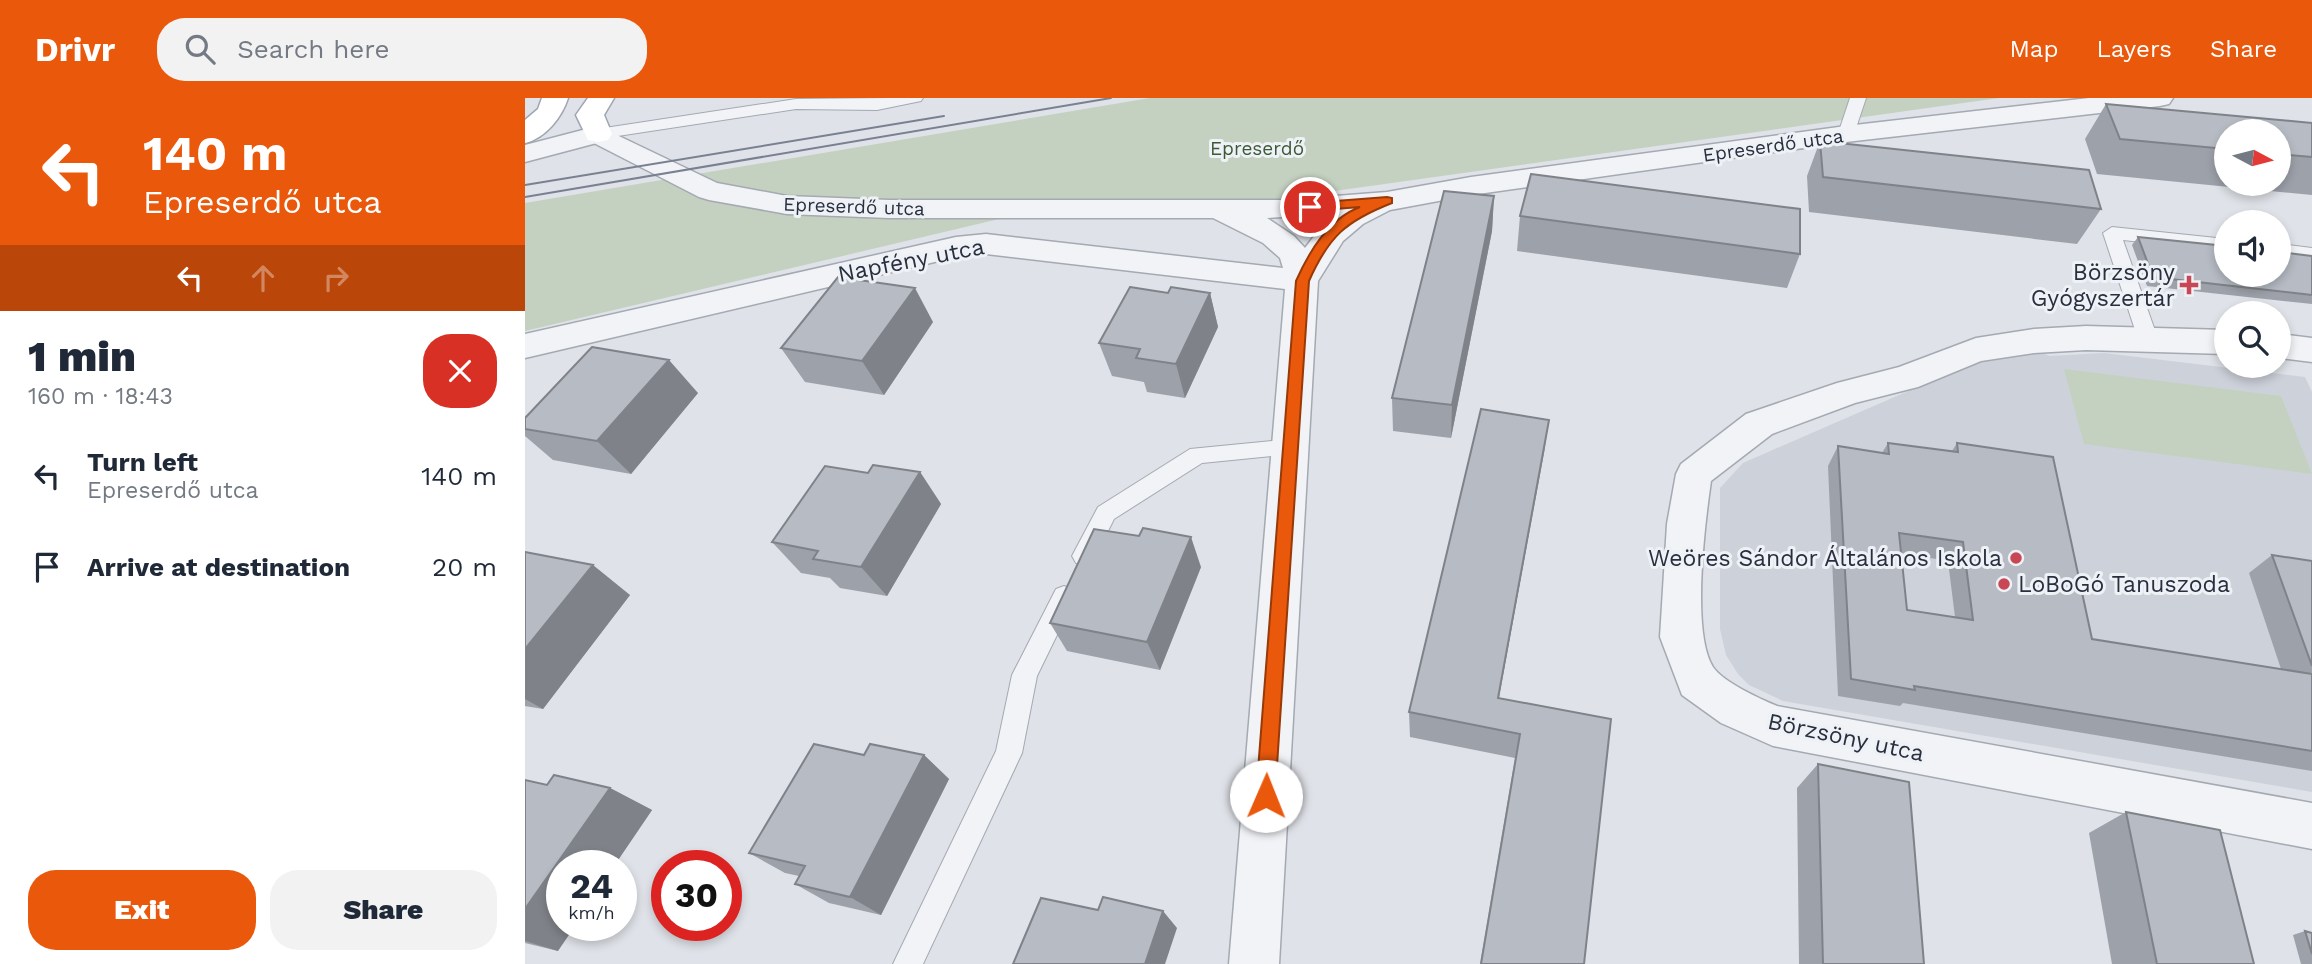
<!DOCTYPE html>
<meta charset="utf-8">
<style>
body{margin:0;font-family:"Work Sans",sans-serif;background:#f2f2f3;color:#1f2937;height:100vh;display:flex;flex-direction:column;font-size:26px;white-space:nowrap}
*{box-sizing:border-box;margin:0}
p{font-size:23px;color:#747a83}
.icon{flex:none;width:38px;height:38px;fill:none;stroke:currentColor;stroke-width:2;stroke-linecap:round;stroke-linejoin:round}
.map{position:relative;flex:1;overflow:hidden}
.panel{display:flex;flex-direction:column;background:#fff;width:525px}
.panel>*{flex:none}
.guide{background:#ea580c;color:#fff;overflow:hidden}
.needle{width:46px;rotate:97deg}
.controls{position:absolute;left:1689px;top:21px;display:grid;gap:14px}
.controls a{display:grid;place-items:center;width:77px;height:77px;border-radius:50%;background:#fff;box-shadow:0 4px 10px #0003;font-size:35px}
.speed{position:absolute;left:21px;top:752px;display:flex;gap:14px;font-size:35px;font-weight:700;text-align:center}
.speed>*{display:grid;place-content:center;width:91px;height:91px;border-radius:50%;background:#fff;box-shadow:0 4px 10px #0003;line-height:1}
.speed small{font-size:18px;font-weight:400}
.speed .limit{border:10px solid #d22;background:#fff;color:#111}
.pin{position:absolute;display:grid;place-items:center;width:60px;height:60px;color:#fff;margin:-30px;border:4px solid #fff;border-radius:50%;box-shadow:0 2px 7px #0007}
.me{position:absolute;width:77px;margin:-38px;rotate:1deg;stroke-linejoin:round;filter:drop-shadow(0 0 5px #0008)}
.turn{display:flex;align-items:center;gap:24px;height:147px;padding:0 28px;font-size:32px}
.turn .icon{width:91px;height:91px;stroke-width:2.5}
.turn b{display:block;font-size:49px;line-height:60px}
.lanes{display:flex;align-items:center;height:66px;padding:0 28px;background:#0003;justify-content:center;gap:35px;direction:ltr}
.lanes .off{opacity:.35}
.round{display:grid;place-items:center;flex:none;width:74px;height:74px;border-radius:28px;background:#f2f2f3}
.head{display:flex;align-items:center;justify-content:space-between;height:119px;padding:0 28px}
h1{font-size:42px;font-weight:800;line-height:52px}
.cta{display:flex;gap:14px;margin-top:auto;padding:14px 28px}
.cta a{flex:1;height:80px;border-radius:28px;background:#ea580c;color:#fff;font-size:28px;font-weight:800;line-height:80px;text-align:center}
.cta a+a{background:#f2f2f3;color:#1f2937}
ul{padding:0;list-style:none}
li{display:flex;align-items:center;gap:21px;height:91px;padding:0 28px}
li div{flex:1}
li b{display:block;font-size:26px}
li em{font-style:normal}
header{display:flex;align-items:center;gap:42px;box-sizing:border-box;height:98px;padding:0 35px;background:#ea580c;color:#fff}
header strong{font-size:33px}
nav{display:flex;gap:38px;margin-inline-start:auto;font-size:24px}
.search{width:490px;height:63px;background:#f2f2f3;display:flex;align-items:center;gap:18px;box-sizing:border-box;padding:0 24px;border-radius:28px;color:#747a83;font-size:26px}
main{display:flex;flex:1;min-height:0}
.map>svg:first-child{display:block}
.built{fill:#cdd1d9}
.green{fill:#c4d1c0}
.lines{fill:none;stroke-linecap:round;stroke-linejoin:round}
.service-casing{stroke:#a4a9b2;stroke-width:2}
.minor-casing{stroke:#a4a9b2;stroke-width:3}
.tertiary-casing{stroke:#a4a9b2;stroke-width:3}
.primary-casing{stroke:#9ea6b3;stroke-width:3}
.service{fill:#f1f3f6;fill-rule:evenodd}
.minor{fill:#f1f3f6;fill-rule:evenodd}
.tertiary{fill:#f1f3f6;fill-rule:evenodd}
.primary{fill:#fff;fill-rule:evenodd}
.tram{stroke:#798191;stroke-width:2}
.wall{fill:#9da1a9;fill-rule:evenodd}
.shaded-wall{fill:#7f8389}
.building{fill:#b6bbc4;stroke:#7f8389;stroke-width:2;fill-rule:evenodd}
.route{fill:#ea580c;stroke:#983908;stroke-width:2}
.poi-dot{fill:#c94755;stroke:#eef1f5;stroke-width:2.5}
.labels{text-anchor:middle;stroke-width:6;stroke-linejoin:round;paint-order:stroke}
.far-street-label{font-size:19px;fill:#282f3e;stroke:#eef1f5}
.far-park-label{font-size:19px;fill:#3b5936;stroke:#eef1f5}
.street-label{font-size:23px;fill:#282f3e;stroke:#eef1f5}
.poi-label{font-size:23px;fill:#282f3e;stroke:#eef1f5;text-anchor:end}
</style>
<header>
<strong>Drivr</strong>
<div class="search"><svg class="icon" aria-label="search" viewBox="0 0 24 24"><circle cx="10" cy="10" r="6"/><path d="M15 15l6 6"/></svg>Search here</div>
<nav><a>Map</a><a>Layers</a><a>Share</a></nav>
</header>
<main>
<section class="panel">
<div class="guide">
<div class="turn"><svg class="icon" aria-label="left" viewBox="0 0 24 24"><path d="M17 20v-9H6M10 6l-5 5 5 5"/></svg><div><b>140 m</b>Epreserdő utca</div></div>
<div class="lanes"><svg class="icon" aria-label="left" viewBox="0 0 24 24"><path d="M17 20v-9H6M10 6l-5 5 5 5"/></svg><svg class="icon off" aria-label="ahead" viewBox="0 0 24 24"><path d="M12 20V5M6 11l6-6 6 6"/></svg><svg class="icon off" aria-label="right" viewBox="0 0 24 24"><path d="M7 20v-9h11M14 6l5 5-5 5"/></svg></div>
</div>
<div class="head"><div><h1>1 min</h1><p>160 m · 18:43</p></div><a class="round" style="background:#d93025;color:#fff"><svg class="icon" aria-label="close" viewBox="0 0 24 24"><path d="M6 6l12 12M18 6L6 18"/></svg></a></div>
<ul>
<li><svg class="icon" aria-label="left" viewBox="0 0 24 24"><path d="M17 20v-9H6M10 6l-5 5 5 5"/></svg><div><b>Turn left</b><p>Epreserdő utca</p></div><em>140 m</em></li>
<li><svg class="icon" aria-label="arrive" viewBox="0 0 24 24"><path d="M6 21V4h12l-3 4 3 4H6"/></svg><div><b>Arrive at destination</b></div><em>20 m</em></li>
</ul>
<div class="cta"><a>Exit</a><a>Share</a></div>
</section>
<div class="map">
<svg width="1787" height="866" viewBox="0 0 1787 866">
<rect width="100%" height="100%" fill="#dfe2e8"/>
<path class="built" d="M1491,246L1525,258L1579,255L1780,279L1787,294V694L1258,603L1224,587L1213,576L1201,557L1195,531V390L1218,365Z"/>
<path class="green" d="M625,0H1474L752,101H559L0,233V105Z
M1539,271L1756,298L1787,376L1559,346Z"/>
<g class="lines">
<g class="service-casing">
<path id="service" d="M364,0H398L396,3L352,12L271,11L73,41L65,36L73,31L271,1Z
M1325,0H1341L1329,36L1321,41L1313,36Z
M1587,129L1701,141V153L1598,142L1633,241L1630,246H1616L1613,241L1578,135Z
M1754,146L1787,150V162L1754,158Z
M768,341L776,343L779,349L776,355L677,365L589,421L567,465L559,468L551,465L547,458L573,409L665,351Z
M539,488L547,491L551,498L512,578L497,655L398,866H368L471,653L487,577L531,491Z"/>
</g>
<g class="minor-casing">
<path id="minor" d="M1564,0H1648L1644,6L1635,8L1321,44L946,97L865,112L838,126L818,143L793,183L754,866H704L760,191L461,156L431,159L0,260V236L431,139L461,136L758,170L755,160L738,145L688,120H364L262,116L184,102L174,99L63,42L59,36L63,30L73,28L192,85L262,98L364,102H759L862,94L946,79L1321,28ZM811,116L796,129L780,150L769,138L742,120Z
M1561,228L1701,232V256L1561,252L1509,255L1456,263L1393,289L1330,305L1247,336L1186,383C1180,425 1166,534 1188,569C1198,584 1235,601 1252,608L1787,705V751L1248,648L1196,625L1157,597L1135,539L1142,426L1151,376L1156,366L1221,316L1312,285L1374,269L1451,240L1509,231Z
M1754,236L1787,240V264L1754,260Z"/>
</g>
<g class="tertiary-casing">
<path id="tertiary" d="M73,28L83,30L87,36L83,42L0,64V47Z"/>
</g>
<g class="primary-casing">
<path id="primary" d="M17,0H43C37,19 21,40 0,45V22L13,11Z
M63,0H89L79,17L87,36L83,42L73,44L63,42L51,17Z"/>
</g>
<use href="#service" class="service"/>
<use href="#minor" class="minor"/>
<use href="#tertiary" class="tertiary"/>
<use href="#primary" class="primary"/>
<path class="tram" d="M0,87L419,18
M0,99L586,0"/>
</g>
<path class="wall" d="M1581,6L1787,25V97L1572,76L1560,41ZM1701,33H1754V86H1701Z
M1295,43L1576,111L1552,146L1284,114L1282,78Z
M969,98L967,133L926,340L868,333L867,300Z
M995,118L1275,156L1262,190L992,153Z
M1613,139L1787,158V206L1622,188L1607,147Z
M643,195H685L693,229L660,300L622,294L619,284L587,278L574,245Z
M408,224L359,297L280,284L256,250Z
M173,295L106,376L28,362L0,338V320Z
M1024,322L974,600L1086,621L1059,866H955L990,660L885,639L884,614Z
M1363,345L1427,353L1432,345L1567,541L1756,571L1724,475L1747,457L1787,463V673L1378,605L1375,608L1313,598L1303,368L1313,348L1357,355ZM1376,455L1423,463L1430,519L1382,512Z
M395,374L416,406L362,498L315,490L305,480L276,475L247,444L343,375Z
M0,454L105,497L18,611L0,608Z
M676,469L635,572L542,553L525,525Z
M339,657H399L424,681L356,817L304,805L270,786L274,778L260,775L224,755Z
M1293,666L1399,866H1274L1272,690Z
M0,682L22,687L85,690L127,712L89,768H37L33,853L0,845Z
M1601,714L1729,866H1587L1564,735Z
M1780,833L1787,835V866H1776L1768,837Z"/>
<path class="shaded-wall" d="M969,98L967,133L926,340L927,307Z
M390,190L408,224L359,297L337,263Z
M685,195L693,229L660,300L651,266Z
M144,262L173,295L106,376L72,343Z
M1024,322L1019,355L969,625L973,600Z
M395,374L416,406L362,498L336,469Z
M666,439L676,469L635,572L622,544Z
M68,467L105,497L18,611L0,601V551Z
M399,657L424,681L356,817L325,799Z
M85,690L127,712L89,768H37V828H50L33,853L0,843V811Z
M638,813L652,830L640,866H620Z"/>
<path class="building" d="M1581,6L1787,25V59L1754,56V33H1701V51L1595,41Z
M1295,43L1564,72L1576,111L1298,79Z
M1006,76L1275,111V156L995,118Z
M919,93L969,98L927,307L867,300Z
M1613,139L1701,148V177H1754V154L1787,158V197L1628,179Z
M313,179L390,190L337,263L256,250Z
M605,189L643,195L646,189L685,195L651,266L611,260L615,251L574,245Z
M67,249L144,262L72,343L0,331V320Z
M956,311L1024,322L973,600L1086,621L1059,866H956L995,636L884,614Z
M1363,345L1433,354L1432,345L1528,359L1567,541L1787,576V653L1389,588L1390,592L1326,581L1313,348L1364,356ZM1374,435L1438,444L1448,522L1382,512Z
M348,367L395,374L336,469L288,461L293,453L247,444L300,368L343,375Z
M618,430L666,439L622,544L525,525L569,431L614,438Z
M0,454L68,467L0,551Z
M1747,457L1787,463V568Z
M289,646L339,657L345,646L399,657L325,799L270,786L280,768L224,755Z
M1293,666L1384,684L1399,866H1298Z
M29,677L85,690L0,811V682L22,687Z
M1601,714L1695,732L1729,866H1632Z
M578,799L638,813L620,866H488L516,800L573,812Z
M1780,833L1787,835V856Z"/>
<path class="route" d="M862,99L867,100V105C821,123 804,138 784,183L750,698L747,704L741,707L734,704L731,698L771,183C784,154 803,121 835,109L785,113L779,109L785,105Z"/>
<g class="poi-dot">
<path d="M1660.5 176.5h7v7h7v7h-7v7h-7v-7h-7v-7h7z"/>
<circle cx="1491" cy="460" r="7"/>
<circle cx="1479" cy="486" r="7"/>
</g>
<g class="labels">
<g class="far-street-label">
<text transform="translate(1248 47) rotate(-8)" y="7">Epreserdő utca</text>
<text transform="translate(329 108) rotate(2)" y="7">Epreserdő utca</text>
</g>
<g class="far-park-label">
<text x="732" y="57">Epreserdő</text>
</g>
<g class="street-label">
<text transform="translate(386 162) rotate(-11)" y="8">Napfény utca</text>
<text transform="translate(1321 639) rotate(12)" y="8">Börzsöny utca</text>
</g>
<g class="poi-label">
<text x="1650" y="182">Börzsöny<tspan x="1650" dy="26">Gyógyszertár</tspan></text>
<text x="1477" y="468">Weöres Sándor Általános Iskola</text>
<text x="1493" y="494" text-anchor="start">LoBoGó Tanuszoda</text>
</g>
</g>
</svg>
<div class="controls">
<a><svg class="needle" viewBox="-14 -14 28 28"><path d="M0-13l5 13h-10z" fill="#e53935"/><path d="M0 13l5-13h-10z" fill="#747a83"/></svg></a>
<a><svg class="icon" aria-label="sound" viewBox="0 0 24 24"><path d="M4 9h4l5-4v14l-5-4H4zM17 9q2 3 0 6"/></svg></a>
<a><svg class="icon" aria-label="search" viewBox="0 0 24 24"><circle cx="10" cy="10" r="6"/><path d="M15 15l6 6"/></svg></a>
</div>
<div class="speed"><div>24<small>km/h</small></div><div class="limit">30</div></div>
<div class="pin" style="left:785px;top:109px;background:#d93025"><svg class="icon" aria-label="arrive" viewBox="0 0 24 24"><path d="M6 21V4h12l-3 4 3 4H6"/></svg></div>
<svg class="me" style="left:741px;top:698px" viewBox="-20 -20 40 40"><circle r="19" fill="#fff"/><path d="M0-13L10 11 0 6-10 11z" fill="#ea580c"/></svg>
</div>
</main>
